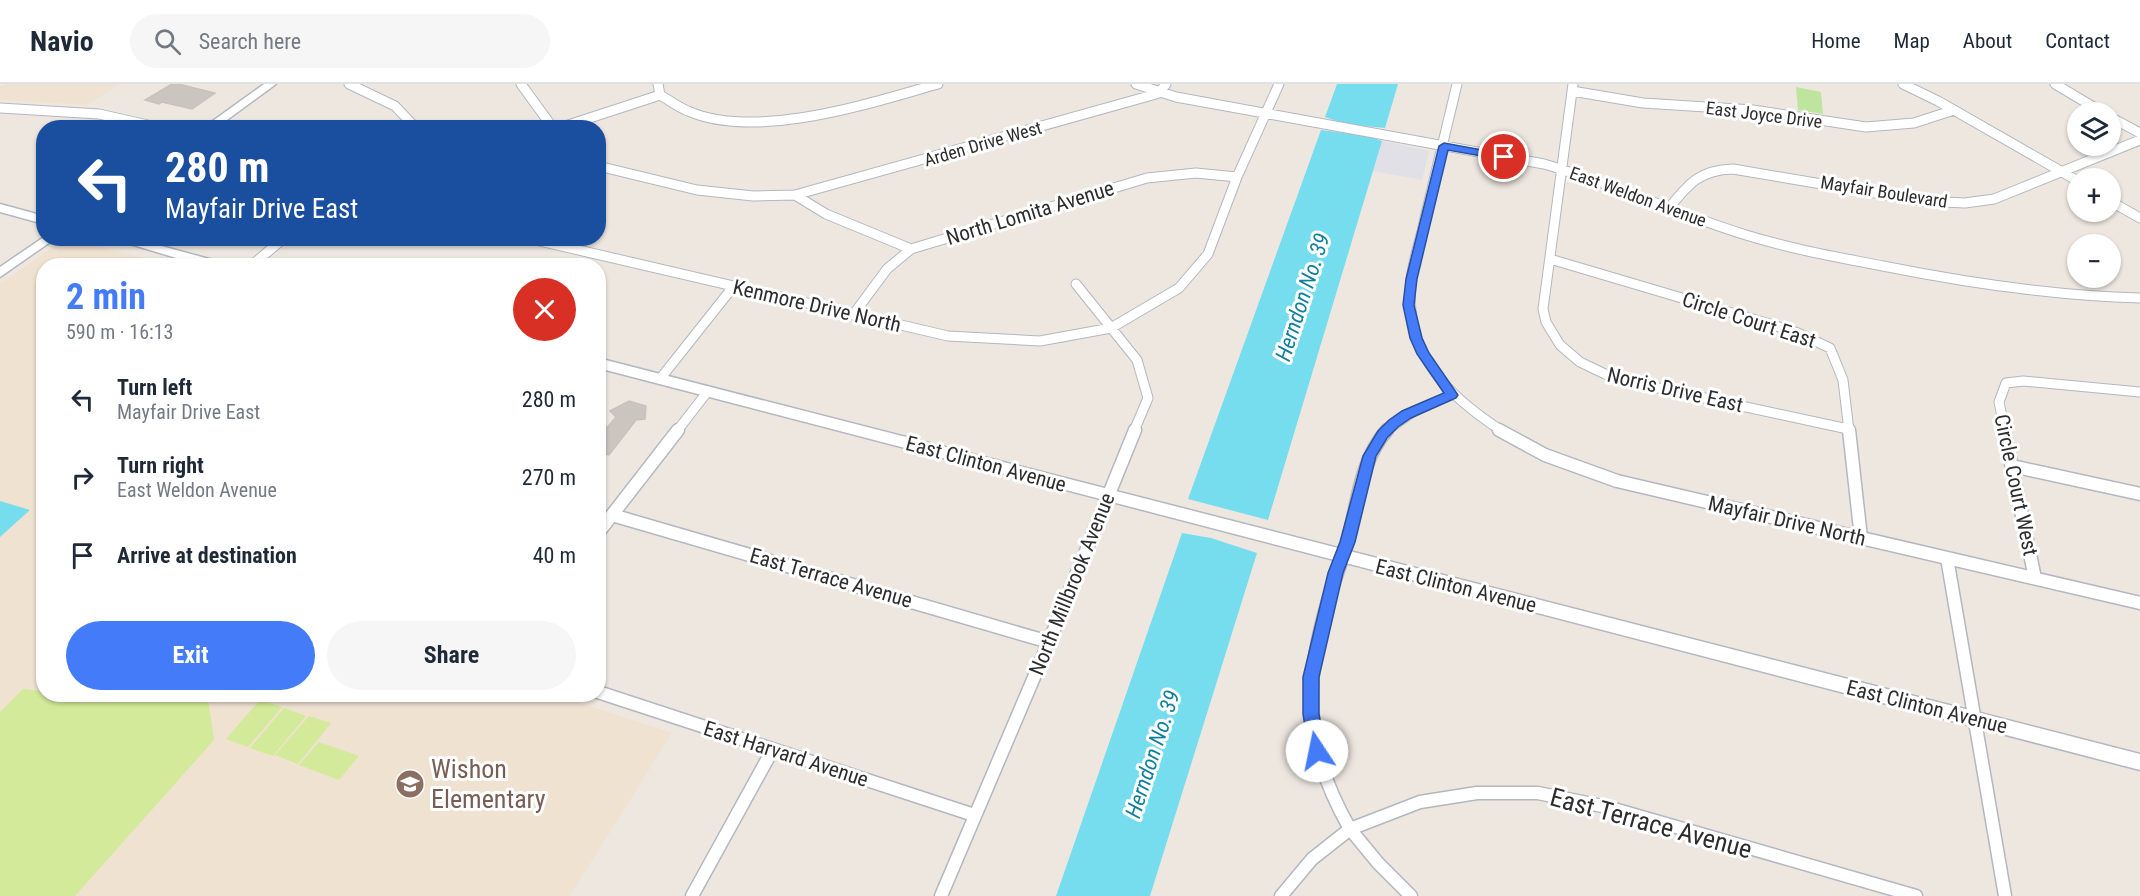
<!DOCTYPE html>
<meta charset="utf-8">
<style>
body{margin:0;font-family:"Roboto Condensed",sans-serif;background:#f6f6f7;color:#1f2937;height:100vh;display:flex;flex-direction:column;font-size:22px;white-space:nowrap}
*{box-sizing:border-box;margin:0}
p{font-size:20px;color:#747a83}
.icon{flex:none;width:33px;height:33px;fill:none;stroke:currentColor;stroke-width:2;stroke-linecap:round;stroke-linejoin:round}
.map{position:relative;flex:1;overflow:hidden}
.drawer{position:absolute;left:36px;top:174px;width:570px;height:444px;display:flex;flex-direction:column;background:#fff;border-radius:24px;box-shadow:0 2px 4px #0004}
.drawer>*{flex:none}
.hud{position:absolute;left:36px;top:36px;width:570px;height:126px;border-radius:24px;box-shadow:0 2px 4px #0004;background:#1a4fa0;color:#fff;overflow:hidden}
.buttons{position:absolute;left:2067px;top:18px;display:grid;gap:12px}
.buttons a{display:grid;place-items:center;width:54px;height:54px;border-radius:50%;background:#fff;box-shadow:0 2px 4px #0004;font-size:30px}
.pin{position:absolute;display:grid;place-items:center;width:51px;height:51px;color:#fff;margin:-26px;border:3px solid #fff;border-radius:50%;box-shadow:0 2px 6px #0007}
.me{position:absolute;width:66px;margin:-33px;rotate:349deg;stroke-linejoin:round;filter:drop-shadow(0 0 4px #0008)}
.turn{display:flex;align-items:center;gap:21px;height:126px;padding:0 30px;font-size:27px}
.turn .icon{width:78px;height:78px;stroke-width:2.5}
.turn b{display:block;font-size:42px;line-height:51px}
.round{display:grid;place-items:center;flex:none;width:63px;height:63px;border-radius:32px;background:#f6f6f7}
.headline{display:flex;align-items:center;justify-content:space-between;height:102px;padding:0 30px}
h1{font-size:36px;font-weight:700;line-height:45px;color:#447bf8}
.action{display:flex;gap:12px;margin-top:auto;padding:12px 30px}
.action a{flex:1;height:69px;border-radius:36px;background:#447bf8;color:#fff;font-size:24px;font-weight:700;line-height:69px;text-align:center}
.action a+a{background:#f6f6f7;color:#1f2937}
ul{padding:0;list-style:none}
li{display:flex;align-items:center;gap:18px;height:78px;padding:0 30px}
li div{flex:1}
li b{display:block;font-size:22px}
li em{font-style:normal}
header{display:flex;align-items:center;gap:36px;box-sizing:border-box;height:84px;padding:0 30px;background:#fff;border-bottom:2px solid #e0e1e3}
header strong{font-size:28px}
nav{display:flex;gap:33px;margin-inline-start:auto;font-size:21px}
.search{width:420px;height:54px;background:#f6f6f7;display:flex;align-items:center;gap:15px;box-sizing:border-box;padding:0 21px;border-radius:33px;color:#747a83;font-size:22px}
.map>svg:first-child{display:block}
.industrial{fill:#e1e0e7}
.education{fill:#efe2d1}
.green{fill:#bee49e}
.pitch{fill:#d2ea9a}
.water{fill:#76ddee}
.building{fill:#cac5be;stroke:#cac2ba;stroke-width:1.5}
.lines{fill:none;stroke-linecap:round;stroke-linejoin:round}
.minor-far1-casing{stroke:#b3b7c0;stroke-width:11}
.minor-casing{stroke:#b3b7c0;stroke-width:15}
.secondary-casing{stroke:#b3b7c0;stroke-width:3}
.minor-far1{stroke:#fff;stroke-width:9}
.minor{stroke:#fff;stroke-width:12}
.secondary{fill:#fff;fill-rule:evenodd}
.route{fill:#447bf8;stroke:#2c50a1;stroke-width:1.5}
.labels{text-anchor:middle;stroke-width:6;stroke-linejoin:round;paint-order:stroke}
.far-street-label{font-size:18px;fill:#2d2d2d;stroke:#fff}
.street-label{font-size:21px;fill:#2d2d2d;stroke:#fff}
.water-label{font-size:22px;font-style:italic;fill:#0f7f9f;stroke:#fff}
.near-education-label{font-size:26px;fill:#785e54;stroke:#fff;text-anchor:start}
.near-street-label{font-size:26px;fill:#2d2d2d;stroke:#fff}
</style>
<header>
<strong>Navio</strong>
<div class="search"><svg class="icon" aria-label="search" viewBox="0 0 24 24"><circle cx="10" cy="10" r="6"/><path d="M15 15l6 6"/></svg>Search here</div>
<nav><a>Home</a><a>Map</a><a>About</a><a>Contact</a></nav>
</header>
<div class="map">
<svg width="2140" height="812" viewBox="0 0 2140 812">
<rect width="100%" height="100%" fill="#eee7e0"/>
<path class="industrial" d="M1382,57L1429,67L1422,96L1373,87Z"/>
<path class="education" d="M5,0H120L87,21L0,16V3Z
M69,155L170,181L44,182V610L556,611L672,649L570,812H0V200L63,156Z"/>
<path class="green" d="M1796,3L1821,8L1823,30L1798,26Z"/>
<path class="pitch" d="M23,605L43,607L44,610H195L208,615L214,656L75,812H0V628Z
M260,616L282,623L248,663L226,655Z
M284,624L306,632L273,672L250,664Z
M309,632L331,639L298,680L275,671Z
M319,658L359,672L339,696L299,681Z"/>
<path class="water" d="M1337,0H1398L1385,44L1345,40L1325,33Z
M1321,46L1367,52L1382,57L1268,436L1188,415Z
M0,417L30,426L0,453Z
M1182,449L1211,454L1257,469L1150,812H1056Z"/>
<path class="building" d="M172,0H178L215,9L192,25L162,18L159,20L145,16Z
M629,317L646,322L645,335L636,336L609,371L598,368V354L616,333L610,327Z"/>
<g class="lines">
<g class="minor-far1-casing">
<path id="minor-far1" d="M349,0L395,22L416,44
M521,0L553,44
M658,0L660,11C669,16 678,23 688,27C756,57 870,19 938,0
M1136,0L1176,13L1544,80C1613,100 1678,130 1746,151C1791,165 1837,173 1883,182C1968,199 2053,212 2140,214
M1457,0C1446,45 1436,89 1425,134C1421,154 1413,176 1411,196C1404,269 1445,310 1502,347
M1573,0L1543,225L1546,238L1560,261L1580,278L1605,290L1617,295L1848,345
M1903,0L1938,17L2078,97
M2055,0L2102,28
M1572,7L1643,19L1753,26L1866,43L1914,39L1954,26
M0,24L99,30L161,44
M2110,33L2140,49
M559,44L660,11
M598,82L697,106L753,112L795,111L826,130L911,165
M795,111L1149,12L1159,9L1166,0
M2110,117L2140,134
M1669,124C1689,99 1700,86 1733,85L1922,117L1965,119L1994,115L2140,56
M527,154L948,252L1040,257L1111,244L1179,204L1208,170L1237,93L1279,0
M1550,175L1773,241L1798,249L1830,264L1843,296L1849,347
M251,182L284,154
M1076,200L1137,276L1148,314L1134,347
M853,231L887,185L911,165L1147,94L1196,89L1237,93
M660,295L733,203
M677,347L708,307
M1386,347L1414,327L1452,311
M2005,347L1999,318L2006,299L2023,297L2140,308"/>
</g>
<g class="minor-casing">
<path id="minor" d="M1499,346L1545,371L1617,397L2140,519
M1849,346L1861,454
M2004,346L2035,494
M2012,382L2140,410
M612,431L1049,558
M598,449L678,346
M1947,474L2005,812
M598,608L974,731
M692,812L773,665
M941,812L1049,558L1135,346
M1281,812L1312,775L1350,745C1304,664 1302,605 1328,517C1334,496 1342,477 1348,456C1358,418 1360,377 1387,346
M1411,812L1378,779L1350,745L1420,718L1477,709H1538L1607,723L1916,812"/>
</g>
<g class="secondary-casing">
<path id="secondary" d="M264,0H276L216,44H203Z
M0,120L44,132V140L0,128Z
M44,153L56,154L0,193V183Z
M110,154H132L224,179L226,182H203Z
M598,274L2140,670V686L598,284Z"/>
</g>
<use href="#minor-far1" class="minor-far1"/>
<use href="#minor" class="minor"/>
<use href="#secondary" class="secondary"/>
</g>
<path class="route" d="M1444,59L1504,70L1509,73L1504,76L1448,66L1417,195L1414,221L1422,254L1429,269L1458,311L1456,314L1411,334L1398,343L1387,354L1376,372L1355,458L1343,489L1319,593V630L1326,667L1323,672L1317,674L1312,672L1309,667L1303,630V593L1328,489L1340,458L1363,372L1378,347L1389,336L1402,327L1444,309L1417,270L1410,254L1403,221L1406,195L1439,62Z"/>
<defs>
<g id="school-disc" transform="scale(1.5)"><circle r="9.5" fill="#8d6e63" stroke="#fff"/><path d="M0-5L7-2L0 1L-7-2ZM-4 1L0 2.5L4 1V4Q0 6-4 4Z" fill="#fff"/></g>
</defs>
<g fill-rule="evenodd">
<use href="#school-disc" x="410" y="700"/>
</g>
<g class="labels">
<g class="far-street-label">
<text transform="translate(1764 31) rotate(7)" y="6">East Joyce Drive</text>
<text transform="translate(983 60) rotate(-16)" y="6">Arden Drive West</text>
<text transform="translate(1884 108) rotate(9)" y="6">Mayfair Boulevard</text>
<text transform="translate(1638 113) rotate(20)" y="6">East Weldon Avenue</text>
</g>
<g class="street-label">
<text transform="translate(1030 129) rotate(-17)" y="7">North Lomita Avenue</text>
<text transform="translate(817 222) rotate(13)" y="7">Kenmore Drive North</text>
<text transform="translate(1749 236) rotate(18)" y="7">Circle Court East</text>
<text transform="translate(1675 306) rotate(13)" y="7">Norris Drive East</text>
<text transform="translate(986 380) rotate(15)" y="7">East Clinton Avenue</text>
<text transform="translate(2016 401) rotate(78)" y="7">Circle Court West</text>
<text transform="translate(1787 437) rotate(13)" y="7">Mayfair Drive North</text>
<text transform="translate(831 494) rotate(16)" y="7">East Terrace Avenue</text>
<text transform="translate(1072 500) rotate(-68)" y="7">North Millbrook Avenue</text>
<text transform="translate(1456 502) rotate(14)" y="7">East Clinton Avenue</text>
<text transform="translate(1927 623) rotate(14)" y="7">East Clinton Avenue</text>
<text transform="translate(786 670) rotate(18)" y="7">East Harvard Avenue</text>
</g>
<g class="water-label">
<text transform="translate(1302 213) rotate(-72)" y="8">Herndon No. 39</text>
<text transform="translate(1152 670) rotate(-72)" y="8">Herndon No. 39</text>
</g>
<g class="near-education-label">
<text x="431" y="694">Wishon<tspan x="431" dy="30">Elementary</tspan></text>
</g>
<g class="near-street-label">
<text transform="translate(1651 739) rotate(15)" y="9">East Terrace Avenue</text>
</g>
</g>
</svg>
<div class="buttons">
<a><svg class="icon" aria-label="layers" viewBox="0 0 24 24"><path d="M12 4l9 5-9 5-9-5zM3 14l9 5 9-5"/></svg></a>
<a>+</a>
<a>−</a>
</div>
<div class="pin" style="left:1504px;top:73px;background:#d93025"><svg class="icon" aria-label="arrive" viewBox="0 0 24 24"><path d="M6 21V4h12l-3 4 3 4H6"/></svg></div>
<svg class="me" style="left:1317px;top:667px" viewBox="-20 -20 40 40"><circle r="19" fill="#fff"/><path d="M0-13L10 11 0 6-10 11z" fill="#447bf8"/></svg>
<div class="hud">
<div class="turn"><svg class="icon" aria-label="left" viewBox="0 0 24 24"><path d="M17 20v-9H6M10 6l-5 5 5 5"/></svg><div><b>280 m</b>Mayfair Drive East</div></div>
</div>
<section class="drawer">
<div class="headline"><div><h1>2 min</h1><p>590 m · 16:13</p></div><a class="round" style="background:#d93025;color:#fff"><svg class="icon" aria-label="close" viewBox="0 0 24 24"><path d="M6 6l12 12M18 6L6 18"/></svg></a></div>
<ul>
<li><svg class="icon" aria-label="left" viewBox="0 0 24 24"><path d="M17 20v-9H6M10 6l-5 5 5 5"/></svg><div><b>Turn left</b><p>Mayfair Drive East</p></div><em>280 m</em></li>
<li><svg class="icon" aria-label="right" viewBox="0 0 24 24"><path d="M7 20v-9h11M14 6l5 5-5 5"/></svg><div><b>Turn right</b><p>East Weldon Avenue</p></div><em>270 m</em></li>
<li><svg class="icon" aria-label="arrive" viewBox="0 0 24 24"><path d="M6 21V4h12l-3 4 3 4H6"/></svg><div><b>Arrive at destination</b></div><em>40 m</em></li>
</ul>
<div class="action"><a>Exit</a><a>Share</a></div>
</section>
</div>
